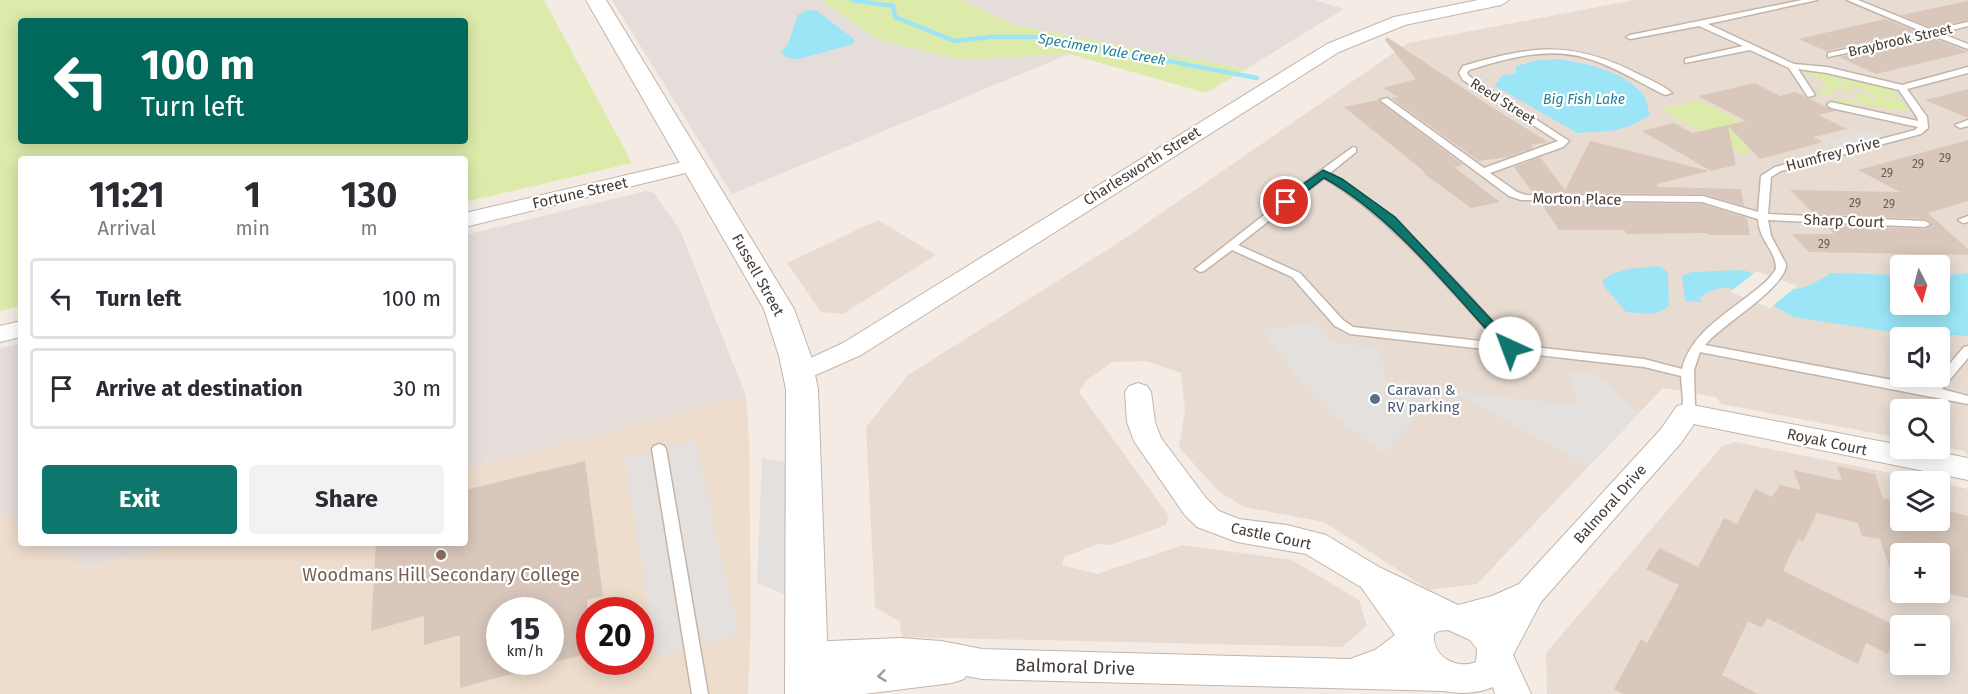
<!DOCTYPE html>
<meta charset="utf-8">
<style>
body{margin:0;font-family:"Fira Sans",sans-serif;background:#f2f2f3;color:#2b2b33;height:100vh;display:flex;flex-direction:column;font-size:22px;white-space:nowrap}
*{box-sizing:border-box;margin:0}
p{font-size:20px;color:#7c7c81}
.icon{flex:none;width:33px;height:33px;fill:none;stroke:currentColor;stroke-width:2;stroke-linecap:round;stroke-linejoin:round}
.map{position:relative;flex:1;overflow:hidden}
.panel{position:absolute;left:18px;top:156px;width:450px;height:390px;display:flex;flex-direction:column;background:#fff;border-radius:6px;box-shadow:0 3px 15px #0003}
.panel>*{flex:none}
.hud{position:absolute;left:18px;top:18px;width:450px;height:126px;border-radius:6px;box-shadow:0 3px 15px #0003;background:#00695c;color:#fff;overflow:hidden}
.needle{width:39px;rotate:174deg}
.fabs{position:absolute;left:1890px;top:255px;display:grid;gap:12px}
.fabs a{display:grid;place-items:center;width:60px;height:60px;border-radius:6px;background:#fff;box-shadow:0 3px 15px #0003;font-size:30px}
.speed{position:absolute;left:486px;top:597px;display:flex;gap:12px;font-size:30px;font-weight:700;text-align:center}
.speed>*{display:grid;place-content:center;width:78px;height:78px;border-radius:50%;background:#fff;box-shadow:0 3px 15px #0003;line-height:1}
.speed small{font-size:15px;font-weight:400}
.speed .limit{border:9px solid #d22;background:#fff;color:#111}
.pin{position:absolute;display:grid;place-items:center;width:51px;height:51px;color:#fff;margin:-26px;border:3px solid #fff;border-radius:50%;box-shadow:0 2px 6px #0007}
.me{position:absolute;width:66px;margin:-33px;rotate:317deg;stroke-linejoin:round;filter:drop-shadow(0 0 4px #0008)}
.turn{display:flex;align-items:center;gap:21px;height:126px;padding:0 24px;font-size:27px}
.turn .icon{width:78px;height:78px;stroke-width:2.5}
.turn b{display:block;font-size:42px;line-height:51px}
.eta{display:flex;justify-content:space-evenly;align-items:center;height:102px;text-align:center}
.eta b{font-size:36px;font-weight:700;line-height:42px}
.action{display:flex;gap:12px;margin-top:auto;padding:12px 24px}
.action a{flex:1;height:69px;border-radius:6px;background:#0f766e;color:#fff;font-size:24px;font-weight:700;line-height:69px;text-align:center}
.action a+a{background:#f2f2f3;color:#2b2b33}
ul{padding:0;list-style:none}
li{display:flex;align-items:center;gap:18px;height:81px;margin:0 12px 9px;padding:0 12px;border:3px solid #e1e1e2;border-radius:6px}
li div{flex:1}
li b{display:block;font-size:22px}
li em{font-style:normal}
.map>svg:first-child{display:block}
.residential{fill:#e8dcd2;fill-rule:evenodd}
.industrial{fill:#e5ddd9}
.education{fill:#eeddcd;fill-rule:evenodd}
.green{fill:#dcebaa;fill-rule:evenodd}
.parking{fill:#e4e0dd}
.water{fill:#9be5f6}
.pier{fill:#f4ece4}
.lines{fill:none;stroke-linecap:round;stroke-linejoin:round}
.stream{stroke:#9be5f6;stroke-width:4.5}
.building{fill:#d9c7bc}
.service-casing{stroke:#c3b4a9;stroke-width:3}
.minor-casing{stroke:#c3b4a9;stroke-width:2}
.tertiary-casing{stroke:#c3b4a9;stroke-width:2}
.service{fill:#fff;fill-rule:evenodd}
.minor{fill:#fff;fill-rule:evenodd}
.tertiary{fill:#fff;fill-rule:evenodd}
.oneway{stroke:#a29d9a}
.route{fill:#0f766e;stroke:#0a4d48;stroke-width:1.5}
.service-dot{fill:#5c6f8a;stroke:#fff;stroke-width:2}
.education-dot{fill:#8d6e63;stroke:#fff;stroke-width:2}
.labels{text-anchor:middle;stroke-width:4.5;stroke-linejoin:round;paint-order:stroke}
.number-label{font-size:12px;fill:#6b5e56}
.far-street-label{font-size:14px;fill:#463b34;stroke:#fff}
.far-water-label{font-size:14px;font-style:italic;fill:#218098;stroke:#fff}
.street-label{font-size:15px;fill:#463b34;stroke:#fff}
.service-label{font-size:15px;fill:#4e5e75;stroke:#fff;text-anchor:start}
.near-education-label{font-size:18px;fill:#785e54;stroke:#fff}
.near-street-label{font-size:18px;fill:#463b34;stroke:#fff}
</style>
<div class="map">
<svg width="1968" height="694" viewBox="0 0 1968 694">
<rect width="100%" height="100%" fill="#f4ece4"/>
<path class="residential" d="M1634,0H1968V456L1964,451L1940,446V410H1900V438L1721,404L1716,397L1663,388L1477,584L1429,590L1324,522L1244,507L1218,491L1179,447L1185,411L1181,373L1146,361L1112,362L1086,381L1079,392L1169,516L1166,525L1110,545L1098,544L1064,557L1062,565L1097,574L1183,545L1292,560L1359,600L1367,626L1342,647L902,637L900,622L875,607L866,427L908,375L1118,243L1408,43ZM1900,266H1940V304H1900ZM1900,338H1940V376H1900Z
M878,220L936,255L843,314L821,312L787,263Z
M1735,442L1932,481L1900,482V520H1940V483L1968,489V694H1547L1546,653L1722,446ZM1900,554H1940V592H1900ZM1900,626H1940V664H1900Z"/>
<path class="industrial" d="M612,0H821L879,40L962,60L1069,54L732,194Z
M962,0H1315L1344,9L1246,69L1014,25Z
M646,191L654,193L680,230L746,396L465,469V235Z
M21,343V523L10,515L0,514V348Z
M49,543H179L84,568Z"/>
<path class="education" d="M746,396L749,437L751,622L748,694H0V514L10,515L21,523V543H49L84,568L179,543H465V469ZM500,610H550V662H500ZM590,610H640V662H590Z"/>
<path class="green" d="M0,0H544L632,163L465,202V159H21V306L0,311ZM21,21H465V141H21Z
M821,0H962L1014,25L1246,69L1206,93L1069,54L962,60L879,40Z
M1807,70L1883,86L1892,90L1899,99L1876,97L1854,85L1849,86L1840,82L1838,83L1857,90L1849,92L1836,89L1831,92L1834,94L1825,96L1815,89H1827L1819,77L1805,74L1804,71Z
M1859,92L1874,100L1877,99L1871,97L1902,101L1909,111L1894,110L1853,102L1850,106L1833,100L1857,99L1855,98L1858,96L1852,93Z
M1700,100L1783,144L1741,154L1660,109Z"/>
<path class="parking" d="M1874,129L1893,139L1845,151L1825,141Z
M1311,322L1324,335L1339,343L1380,349L1385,380L1445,387L1383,454L1328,411L1304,386L1262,331Z
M1567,371L1595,373L1639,413L1587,466L1452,391L1578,406Z
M695,441L739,634L657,657L624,458Z
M762,458L789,463L788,596L757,583Z"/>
<path class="water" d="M808,10L817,11L854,39L853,44L799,59L787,58L781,52L788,44L798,15Z
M1558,59C1586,63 1626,71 1644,96C1647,101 1648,109 1650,115L1630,126L1611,131L1577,133L1495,86L1502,75L1515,74L1516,66L1540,60Z
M1655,266L1663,268L1668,273L1669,305C1660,318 1640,313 1626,312L1603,285V280L1614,273L1630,269Z
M1741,270C1758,273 1783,288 1796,289C1803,289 1825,278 1831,273L1900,275V304H1940V276L1968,273V336L1954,335L1940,340V338L1924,337L1793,317C1780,308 1745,290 1729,288C1717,287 1708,292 1699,298L1703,302L1685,301L1682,276L1692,272Z"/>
<path class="pier" d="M1757,271L1797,286L1770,308L1730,292Z"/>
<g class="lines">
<path class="stream" d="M852,0L893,6L895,17L955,41L990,37H1043L1257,78"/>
</g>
<path class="building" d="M1968,1V20L1932,28L1901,15Z
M1885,19L1916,31L1826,51L1798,39Z
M1387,37L1490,106L1548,142L1531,145L1533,148L1508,157L1479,161L1391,98L1398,97L1383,88L1416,79L1385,40Z
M1931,37L1968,52L1876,74L1839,57Z
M1755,83L1780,96L1795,92L1835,111L1819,115L1847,129L1813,137L1823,142L1760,159L1728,126L1736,165L1711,171L1642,131L1674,123L1692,133L1746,121L1698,96Z
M1968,89V118L1925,100Z
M1378,100L1463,165L1454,167L1500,202L1471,208L1423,173L1425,172L1344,107Z
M1591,139V141L1709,171L1657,184L1658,187L1741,189L1744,206L1703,194L1533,193L1514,167L1540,157L1565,190Z
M1968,140V201L1928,213L1968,249V255L1809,252L1792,234H1834L1825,225L1926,229L1932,223L1925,219L1814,214L1790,190L1900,192L1858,170Z
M1540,202L1702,204L1747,218L1750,235H1709L1707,233L1627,234L1624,230H1559Z
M585,461L603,596L587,600L590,653L550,663V610H500V662H536L537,667L460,688V635L424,645V616L371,631L376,543H465V490Z
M1837,466L1875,474L1883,498L1900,502V520H1940V509L1968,516V598L1940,592V554H1900V589L1897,590L1880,539L1862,536L1858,523L1817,513L1803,542L1798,539L1783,571L1896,626L1888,654L1866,643L1858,664L1767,618L1762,628L1748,621L1722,675L1758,694H1623L1614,689L1641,639L1647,643L1679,585L1646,569L1659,548L1698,567L1724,518L1737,524L1755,489L1772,497L1780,485L1801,490L1793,470L1842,481Z"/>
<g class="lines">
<g class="service-casing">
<path id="service" d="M1802,0H1817L1708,24L1794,64L1827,67L1902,85L1968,67V73L1907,89L1927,117L1928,128L1921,134L1781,171L1771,177L1768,214L1925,221L1930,224L1925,227L1768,220L1771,236L1786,264C1787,287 1721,325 1705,345L1930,387L1964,347L1968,346V358L1942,389L1968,396V404L1700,352L1694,370L1695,405L1692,416H1682L1681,413L1683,401L1681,376L1644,367L1350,334L1335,326L1292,277L1232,250L1204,271L1200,272L1195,269L1320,171L1353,147L1356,148V152L1330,173C1403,217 1456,283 1515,345L1644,359L1682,369C1691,333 1725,315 1752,293C1761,286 1770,279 1776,269C1776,250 1759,241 1758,219L1702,202L1521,200L1509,196L1380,100L1387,98L1484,168L1558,141L1463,80L1459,73L1463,66C1531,46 1571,40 1636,73C1648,79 1663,85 1672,93L1665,95C1640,83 1616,67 1589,59C1549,46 1507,58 1469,70L1467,73L1469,76L1569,141L1563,147L1490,173L1517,192L1526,195L1703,196L1758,212L1761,176L1775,167L1915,130L1918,127L1831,108L1827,105L1831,102L1918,121L1917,117L1899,90L1827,73L1798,69L1815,95L1808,97L1789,68L1750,50L1685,63V59L1743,46L1699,26L1630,39L1626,37L1630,35ZM1324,178C1394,220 1444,284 1499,343L1353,327L1343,320L1300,273L1238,245Z
M1847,0H1858L1932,30L1968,22V26L1940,33L1968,44V49L1931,35L1828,57V53L1923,32Z
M1968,120V126L1960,128L1955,125Z
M1968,216V222L1963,223L1958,220Z
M659,444L664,446L666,449L708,694H692L652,449L654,446Z"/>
</g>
<g class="minor-casing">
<path id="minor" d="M1478,0H1509L1501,5L1405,25L1339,52L861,355L800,382L791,379L787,373L791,367L843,343L1327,44L1394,17Z
M695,159L702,161L705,165L702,169L465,227V213Z
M21,321V337L0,342V326Z
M1138,383L1147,386L1151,392L1155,422L1161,438L1206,498L1219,511L1239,519L1287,525L1326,535L1379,567L1458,605L1492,596L1519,584L1661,429L1677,406L1687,404L1900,445V448H1917L1968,458V480L1694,424L1681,443L1541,602L1513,655L1531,694H1495L1493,687C1476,694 1461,694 1443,691L982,679L966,676L964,679L952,683L864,694H793L790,686L795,675L806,671L795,667L790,657L795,647L807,642L900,638L941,641L982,649L1350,659L1375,650L1395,635L1361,587L1306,554L1237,542L1197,527L1184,514L1134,441L1127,422L1125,392L1129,386ZM1448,630L1470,640L1477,649L1476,662C1457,670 1432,657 1434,634L1439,631Z"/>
</g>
<g class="tertiary-casing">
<path id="tertiary" d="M586,0H606L794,309L811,356L818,389L829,694H785L786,389L779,356L764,309Z"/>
</g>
<use href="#service" class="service"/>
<use href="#minor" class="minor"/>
<use href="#tertiary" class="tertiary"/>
</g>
<defs><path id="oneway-chevron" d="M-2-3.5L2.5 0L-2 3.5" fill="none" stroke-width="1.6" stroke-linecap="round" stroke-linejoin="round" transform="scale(1.5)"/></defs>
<use class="oneway" href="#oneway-chevron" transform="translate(882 676) rotate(173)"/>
<path class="route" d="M1323,170L1342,179L1395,217L1515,345L1517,348L1515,351H1506C1453,294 1392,215 1324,178L1290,204H1282V199Z"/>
<circle class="service-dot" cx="1375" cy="399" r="6"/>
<circle class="education-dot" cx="441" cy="555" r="6"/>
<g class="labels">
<g class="number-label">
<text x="1945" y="162">29</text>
<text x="1918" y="168">29</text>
<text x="1887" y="177">29</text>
<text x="1855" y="207">29</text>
<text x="1889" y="208">29</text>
<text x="1824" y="248">29</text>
</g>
<g class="far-street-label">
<text transform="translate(1900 40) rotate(-13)" y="5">Braybrook Street</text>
<text transform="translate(1503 101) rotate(32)" y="5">Reed Street</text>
</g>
<g class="far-water-label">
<text transform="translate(1102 49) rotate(10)" y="5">Specimen Vale Creek</text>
<text x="1584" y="104">Big Fish Lake</text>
</g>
<g class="street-label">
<text transform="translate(1833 154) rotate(-15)" y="5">Humfrey Drive</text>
<text transform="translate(1142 166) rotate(-32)" y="5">Charlesworth Street</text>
<text transform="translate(580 193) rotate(-13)" y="5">Fortune Street</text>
<text transform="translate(1577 199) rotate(1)" y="5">Morton Place</text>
<text transform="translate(1844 221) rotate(2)" y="5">Sharp Court</text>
<text transform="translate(758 275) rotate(61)" y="5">Fussell Street</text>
<text transform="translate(1827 442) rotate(12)" y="5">Royak Court</text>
<text transform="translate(1610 504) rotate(-48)" y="5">Balmoral Drive</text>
<text transform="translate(1271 536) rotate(12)" y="5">Castle Court</text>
</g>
<g class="service-label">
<text x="1387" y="395">Caravan &amp;<tspan x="1387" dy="17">RV parking</tspan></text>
</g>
<g class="near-education-label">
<text x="441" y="581">Woodmans Hill Secondary College</text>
</g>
<g class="near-street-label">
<text transform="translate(1075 667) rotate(2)" y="6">Balmoral Drive</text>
</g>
</g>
</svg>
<div class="fabs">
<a><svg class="needle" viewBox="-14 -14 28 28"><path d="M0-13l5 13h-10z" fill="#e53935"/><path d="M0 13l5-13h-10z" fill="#7c7c81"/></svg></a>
<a><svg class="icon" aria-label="sound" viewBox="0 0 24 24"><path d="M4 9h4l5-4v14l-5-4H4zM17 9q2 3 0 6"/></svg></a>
<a><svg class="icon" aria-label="search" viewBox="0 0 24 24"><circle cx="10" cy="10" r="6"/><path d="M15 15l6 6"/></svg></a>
<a><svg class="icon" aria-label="layers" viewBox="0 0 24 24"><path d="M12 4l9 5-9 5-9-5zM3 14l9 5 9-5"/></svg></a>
<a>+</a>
<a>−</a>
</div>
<div class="speed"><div>15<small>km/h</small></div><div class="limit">20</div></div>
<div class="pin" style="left:1286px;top:202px;background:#d93025"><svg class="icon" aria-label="arrive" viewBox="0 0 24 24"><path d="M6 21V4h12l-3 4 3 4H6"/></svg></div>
<svg class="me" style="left:1510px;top:348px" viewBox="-20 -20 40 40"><circle r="19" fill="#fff"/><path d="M0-13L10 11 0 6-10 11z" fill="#0f766e"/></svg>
<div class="hud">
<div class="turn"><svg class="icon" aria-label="left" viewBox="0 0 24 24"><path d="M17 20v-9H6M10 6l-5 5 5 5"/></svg><div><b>100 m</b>Turn left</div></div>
</div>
<section class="panel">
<div class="eta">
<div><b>11:21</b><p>Arrival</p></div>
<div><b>1</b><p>min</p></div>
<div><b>130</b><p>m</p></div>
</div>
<ul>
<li><svg class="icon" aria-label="left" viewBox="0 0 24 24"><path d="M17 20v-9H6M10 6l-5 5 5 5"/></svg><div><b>Turn left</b></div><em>100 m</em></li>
<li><svg class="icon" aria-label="arrive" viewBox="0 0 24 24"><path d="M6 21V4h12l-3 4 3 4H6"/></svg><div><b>Arrive at destination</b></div><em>30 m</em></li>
</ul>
<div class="action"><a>Exit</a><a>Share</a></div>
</section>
</div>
